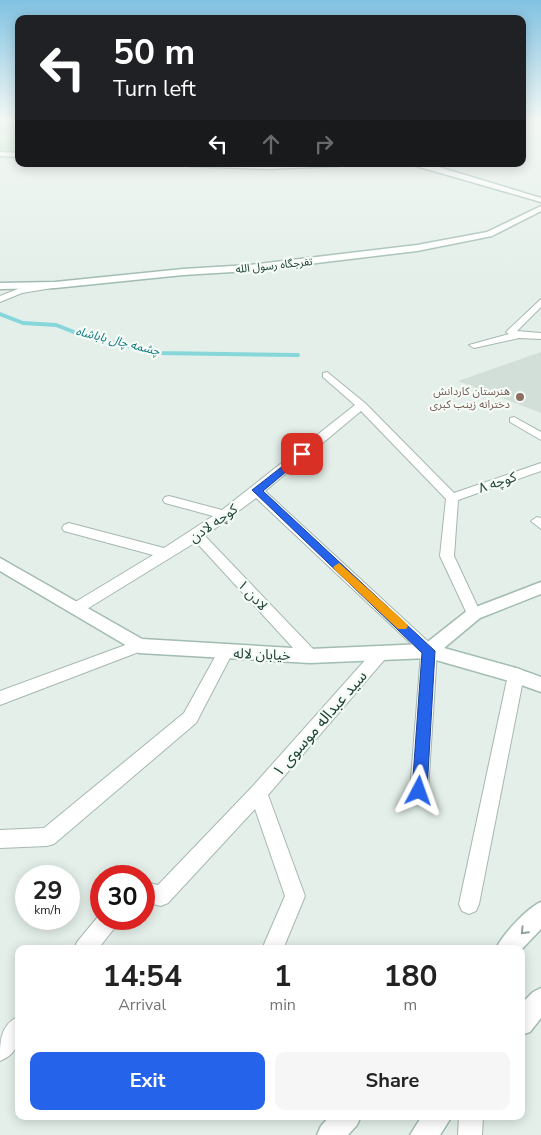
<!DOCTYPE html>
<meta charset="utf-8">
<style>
body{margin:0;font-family:"Nunito Sans","Noto Sans Arabic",sans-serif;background:#f6f6f6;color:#222;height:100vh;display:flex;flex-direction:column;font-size:19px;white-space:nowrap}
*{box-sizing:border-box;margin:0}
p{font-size:16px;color:#767676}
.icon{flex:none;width:28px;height:28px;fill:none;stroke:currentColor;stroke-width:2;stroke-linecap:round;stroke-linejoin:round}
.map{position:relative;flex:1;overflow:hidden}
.panel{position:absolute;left:15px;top:945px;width:510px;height:175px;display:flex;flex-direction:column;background:#fff;border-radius:10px;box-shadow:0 2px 12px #0003}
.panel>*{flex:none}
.top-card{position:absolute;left:15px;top:15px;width:511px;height:152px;border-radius:10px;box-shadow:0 2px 12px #0003;background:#202124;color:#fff;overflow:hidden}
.speed{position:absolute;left:15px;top:865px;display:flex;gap:10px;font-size:25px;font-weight:700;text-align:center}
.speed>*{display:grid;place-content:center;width:65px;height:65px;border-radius:50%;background:#fff;box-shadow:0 2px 12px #0003;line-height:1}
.speed small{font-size:12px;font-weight:400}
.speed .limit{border:8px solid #d22;background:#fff;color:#111}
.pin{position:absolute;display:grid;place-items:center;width:42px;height:42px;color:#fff;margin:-21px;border-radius:10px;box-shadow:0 2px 8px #0006}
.me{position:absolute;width:55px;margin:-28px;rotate:4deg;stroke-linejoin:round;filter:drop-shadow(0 0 4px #0008)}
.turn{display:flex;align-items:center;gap:18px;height:105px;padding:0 15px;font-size:22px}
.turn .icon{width:65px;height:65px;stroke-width:2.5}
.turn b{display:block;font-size:35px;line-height:42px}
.lanes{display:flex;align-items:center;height:48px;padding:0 15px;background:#0003;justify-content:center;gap:25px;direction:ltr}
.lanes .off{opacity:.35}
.eta{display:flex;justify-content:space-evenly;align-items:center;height:85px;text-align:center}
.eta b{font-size:30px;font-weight:700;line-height:35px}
.button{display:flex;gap:10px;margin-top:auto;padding:10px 15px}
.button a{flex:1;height:58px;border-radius:10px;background:#2563eb;color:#fff;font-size:20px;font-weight:700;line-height:58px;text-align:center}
.button a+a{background:#f6f6f6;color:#222}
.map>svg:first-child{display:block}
.built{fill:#d2dfd8}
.green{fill:#bae2c1}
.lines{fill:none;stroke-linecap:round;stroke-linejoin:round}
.stream{stroke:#86d6da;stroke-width:4}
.street-casing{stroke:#a5b8b0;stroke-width:2}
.secondary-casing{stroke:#a1bcb0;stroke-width:3}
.street{fill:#fff;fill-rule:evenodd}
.secondary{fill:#fff;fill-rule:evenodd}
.oneway{stroke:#90a19a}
.route{fill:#2563eb;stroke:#184099}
.slow{fill:#f59e0b}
.education-dot{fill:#8d6e63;stroke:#f5fbf7;stroke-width:2}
.labels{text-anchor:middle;stroke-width:4.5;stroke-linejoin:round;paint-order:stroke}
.far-street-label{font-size:11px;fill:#204336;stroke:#f5fbf7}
.far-education-label{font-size:11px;fill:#785e54;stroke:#f5fbf7;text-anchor:end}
.far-water-label{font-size:12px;font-style:italic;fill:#127a81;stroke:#f5fbf7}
.street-label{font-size:14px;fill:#204336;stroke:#f5fbf7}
.near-street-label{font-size:16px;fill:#204336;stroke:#f5fbf7}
</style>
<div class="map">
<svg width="541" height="1135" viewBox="0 0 541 1135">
<rect width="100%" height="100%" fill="#e4efe9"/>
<path class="built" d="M541,352V413L458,381Z"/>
<path class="green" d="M19,122V157L0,156V123Z"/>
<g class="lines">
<path class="stream" d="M0,314L23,323L56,325L79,334L157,353L298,355"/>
<g class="street-casing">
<path id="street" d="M55,282L58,283V287L22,293L0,302V296L20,288Z
M541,299V307L517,331L541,333V339L519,338L474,348L469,345L509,334L506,332L508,330Z
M327,372L365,403L454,493L541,463V471L458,500L454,556L481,614L479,618H469L440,556L446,499L361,411L265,491L434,647L437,651L428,791L425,797L419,800L413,797L410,791L421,653L256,498L205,536L315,651L318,656L315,661L310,662L305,661L196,542L82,612H72L70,608L72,604L153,555L64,531L62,528L64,525L69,523L164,548L213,516L165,503L163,500L165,497L169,496L222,510L355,405L323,377V373Z
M514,417L541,432V440L510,422V418Z
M537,517L541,518V529L531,521Z
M139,640L144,642L147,646L144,650L0,705V691Z
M225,646L230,648L233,652L196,723L54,844L47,846L0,848V830L44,828L184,713L220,648Z
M380,648L385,649L388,654L385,659L268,795L305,896L283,949H262L285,896L255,809L168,903L161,906L144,902V882L158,885L252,787L375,649Z
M516,668L522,670L524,675L479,904L476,911L469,914L462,911L459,904L508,675L510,670Z
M101,913V919H119L116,926L98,949H74L77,942Z
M19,1016C19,1036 22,1052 0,1061C0,1041 0,1025 19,1016Z
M459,1116H483L482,1135H458Z"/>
</g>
<g class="secondary-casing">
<path id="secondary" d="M0,152L19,153V157L0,156Z
M186,164H341L338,166L268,169L189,166Z
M409,164L432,165L541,198V202Z
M541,206V211L492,236L417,251L249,271L183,275L55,288L0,289V283L55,282L183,269L249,265L417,245L487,232Z
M0,558L142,639L310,649L425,644L468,610L541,582V594L480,618L444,648L516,668L541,677V692L513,682L429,658L310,663L139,653L0,571Z
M541,902V929L521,950L496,949C502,935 527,908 541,902Z
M541,988V1018L530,1032L521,1035V1004L533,992Z
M330,1116H361L357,1125L348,1135H317L321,1126Z
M422,1116H452L440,1135H410Z"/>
</g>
<use href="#street" class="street"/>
<use href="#secondary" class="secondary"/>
</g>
<defs><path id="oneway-chevron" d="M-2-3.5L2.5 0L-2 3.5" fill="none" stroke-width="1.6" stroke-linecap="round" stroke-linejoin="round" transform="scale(1.25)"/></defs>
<use class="oneway" href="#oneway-chevron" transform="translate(524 931) rotate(134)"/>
<linearGradient id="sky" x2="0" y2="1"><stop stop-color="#81c2e2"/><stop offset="0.43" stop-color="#f3f8f5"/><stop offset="1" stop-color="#f3f8f5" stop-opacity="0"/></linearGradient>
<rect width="541" height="279" fill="url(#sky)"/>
<path class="route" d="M302,451L306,454L305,456L263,491L435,651L427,791L424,796L419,798L414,796L412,791L422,653L252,490Z"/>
<path class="slow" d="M339,563L406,623L408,626L406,629H398L335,570L333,567Z"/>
<circle class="education-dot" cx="520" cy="397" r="5"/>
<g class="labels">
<g class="far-street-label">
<text transform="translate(274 265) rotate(-6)" y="4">تفرجگاه رسول الله</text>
</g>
<g class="far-education-label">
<text x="510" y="395">هنرستان کاردانش<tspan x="510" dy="13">دخترانه زینب کبری</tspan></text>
</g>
<g class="far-water-label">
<text transform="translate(118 341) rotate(14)" y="4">چشمه چال باباشاه</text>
</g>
<g class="street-label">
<text transform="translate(497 482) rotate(-19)" y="5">کوچه ۸</text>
<text transform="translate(213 523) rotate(-35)" y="5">کوچه لادن</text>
<text transform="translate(253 595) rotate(47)" y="5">لادن ۱</text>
<text transform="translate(262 654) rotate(2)" y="5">خیابان لاله</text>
</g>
<g class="near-street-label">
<text transform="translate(319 723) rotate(-49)" y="6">سید عبداله موسوی ۱</text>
</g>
</g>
</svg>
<div class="speed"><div>29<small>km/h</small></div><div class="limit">30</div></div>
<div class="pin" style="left:302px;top:454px;background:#d93025"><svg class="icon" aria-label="arrive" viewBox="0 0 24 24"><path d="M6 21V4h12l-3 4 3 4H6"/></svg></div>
<svg class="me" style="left:419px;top:791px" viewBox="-20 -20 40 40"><path d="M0-17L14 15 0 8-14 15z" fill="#2563eb" stroke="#fff" stroke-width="4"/></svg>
<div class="top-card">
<div class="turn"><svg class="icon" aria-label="left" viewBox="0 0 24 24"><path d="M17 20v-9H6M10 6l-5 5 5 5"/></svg><div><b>50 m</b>Turn left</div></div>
<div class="lanes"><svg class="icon" aria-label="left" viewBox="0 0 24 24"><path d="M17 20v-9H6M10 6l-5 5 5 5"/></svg><svg class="icon off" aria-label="ahead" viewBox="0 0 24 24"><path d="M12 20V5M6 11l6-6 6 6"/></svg><svg class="icon off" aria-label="right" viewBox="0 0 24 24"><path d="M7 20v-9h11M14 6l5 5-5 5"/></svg></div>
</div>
<section class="panel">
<div class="eta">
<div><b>14:54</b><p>Arrival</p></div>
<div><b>1</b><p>min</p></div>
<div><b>180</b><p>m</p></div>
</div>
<div class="button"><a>Exit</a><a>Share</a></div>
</section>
</div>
